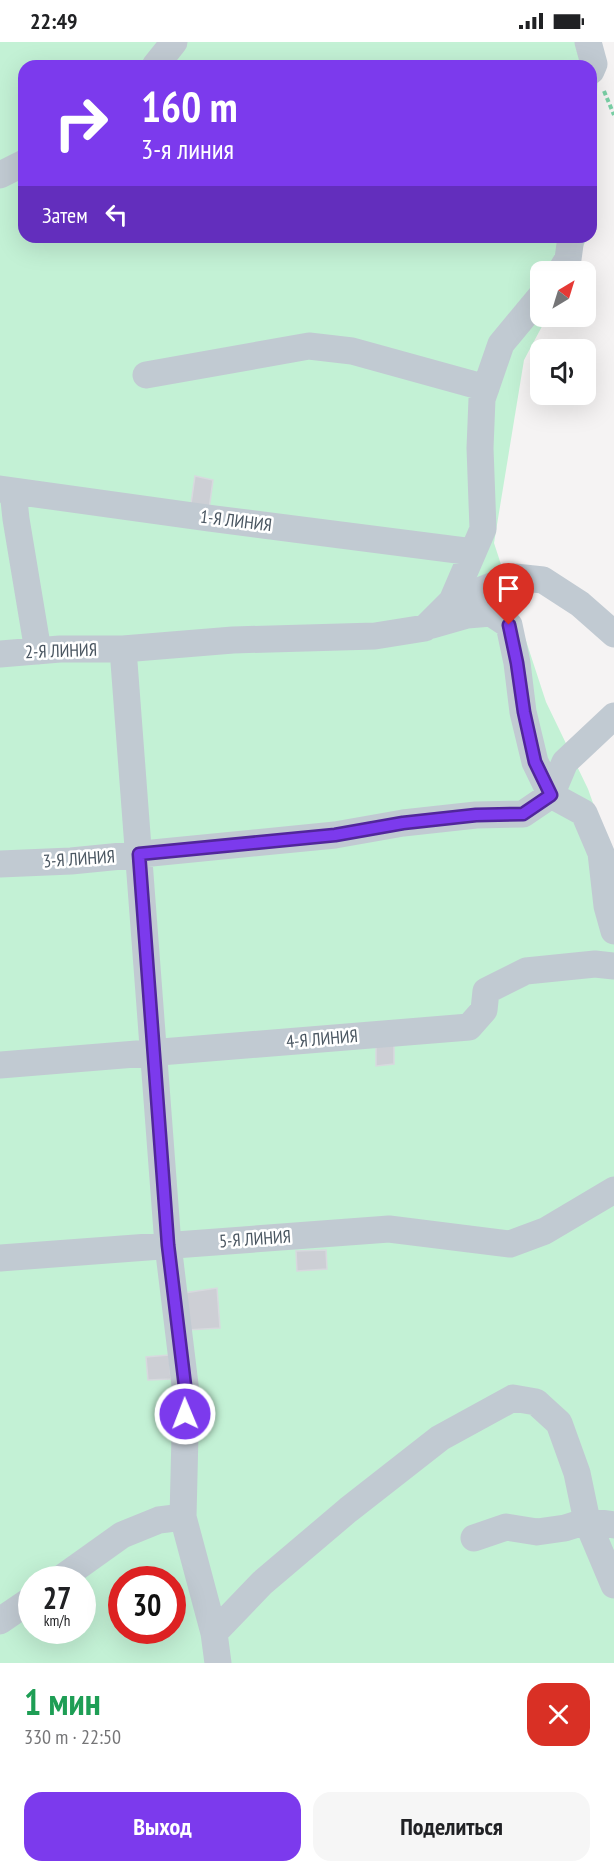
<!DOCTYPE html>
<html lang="ru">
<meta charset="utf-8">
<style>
body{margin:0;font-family:"PT Sans Narrow",sans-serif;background:#f6f6f6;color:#202124;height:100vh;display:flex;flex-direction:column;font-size:22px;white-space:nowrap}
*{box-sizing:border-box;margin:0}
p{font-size:20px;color:#757577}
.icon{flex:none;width:33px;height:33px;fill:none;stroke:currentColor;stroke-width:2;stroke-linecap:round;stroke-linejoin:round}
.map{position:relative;height:1621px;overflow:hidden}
.sheet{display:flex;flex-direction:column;background:#fff;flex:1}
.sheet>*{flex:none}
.top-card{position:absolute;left:18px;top:18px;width:579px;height:183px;border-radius:18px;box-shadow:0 6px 24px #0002;background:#7c3aed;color:#fff;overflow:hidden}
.needle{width:39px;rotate:38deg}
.fabs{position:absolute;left:530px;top:219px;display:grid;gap:12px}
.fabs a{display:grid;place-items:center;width:66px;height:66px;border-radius:12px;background:#fff;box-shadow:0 6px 24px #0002;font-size:30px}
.speed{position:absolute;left:18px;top:1524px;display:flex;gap:12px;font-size:30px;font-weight:700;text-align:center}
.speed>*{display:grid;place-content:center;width:78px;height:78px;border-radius:50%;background:#fff;box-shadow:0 6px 24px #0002;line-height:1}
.speed small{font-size:15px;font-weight:400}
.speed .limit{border:9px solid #d22;background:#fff;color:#111}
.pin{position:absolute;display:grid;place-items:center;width:51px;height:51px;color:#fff;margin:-62px -26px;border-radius:50% 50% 50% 0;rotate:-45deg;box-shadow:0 0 6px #0007}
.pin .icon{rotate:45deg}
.me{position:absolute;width:66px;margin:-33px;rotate:359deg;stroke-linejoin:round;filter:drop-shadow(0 0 4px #0008)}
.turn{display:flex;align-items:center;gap:21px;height:126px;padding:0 24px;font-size:27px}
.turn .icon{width:78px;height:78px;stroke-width:2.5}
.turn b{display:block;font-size:42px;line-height:51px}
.then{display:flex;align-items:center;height:57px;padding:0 24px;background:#0003;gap:12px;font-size:22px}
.round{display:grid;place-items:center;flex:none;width:63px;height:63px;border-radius:18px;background:#f6f6f6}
.overview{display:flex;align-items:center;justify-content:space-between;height:102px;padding:0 24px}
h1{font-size:36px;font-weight:600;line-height:45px;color:#1e9e55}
.cta{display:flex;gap:12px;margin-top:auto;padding:12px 24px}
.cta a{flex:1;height:69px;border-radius:18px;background:#7c3aed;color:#fff;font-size:24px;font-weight:600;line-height:69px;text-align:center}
.cta a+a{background:#f6f6f6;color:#202124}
.status{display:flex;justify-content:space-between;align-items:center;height:42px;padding:0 30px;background:#fff;direction:ltr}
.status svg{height:16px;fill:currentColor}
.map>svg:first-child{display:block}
.green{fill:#c3f1d5;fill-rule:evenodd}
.building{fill:#cdcfd5;stroke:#d7d9de;stroke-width:1.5}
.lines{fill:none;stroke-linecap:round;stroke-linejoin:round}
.path{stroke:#7ad0a6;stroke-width:4;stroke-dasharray:4.5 3;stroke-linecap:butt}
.minor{stroke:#c1cad2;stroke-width:27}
.route-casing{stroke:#51269a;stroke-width:15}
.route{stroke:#7c3aed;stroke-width:10}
.labels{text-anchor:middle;stroke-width:5;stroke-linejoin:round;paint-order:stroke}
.street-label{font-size:18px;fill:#4a5661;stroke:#fff}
</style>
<div class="status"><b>22:49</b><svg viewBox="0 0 49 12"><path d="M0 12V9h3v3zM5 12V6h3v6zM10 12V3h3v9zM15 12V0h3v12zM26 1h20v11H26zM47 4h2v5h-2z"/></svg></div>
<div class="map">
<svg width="614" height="1621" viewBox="0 0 614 1621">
<rect width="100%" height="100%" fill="#f5f3f3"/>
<path class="green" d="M0,0H601L596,62L591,81V24H24V195H588L570,229L540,230V274L547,275L524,318L494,501L546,660L588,747L614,820V1621H0ZM32,1538H82V1588H32ZM122,1538H172V1588H122Z"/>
<path class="building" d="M195,434L213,438L209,467L191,462Z
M394,1002V1022L376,1024V1004Z
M326,1208L327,1227L297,1229L296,1209Z
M217,1246L220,1286L187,1288L184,1251Z
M169,1313L171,1337L148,1338L146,1315Z"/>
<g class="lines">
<path class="path" d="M604,49L614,73"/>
<path class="minor" d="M588,0L594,22L591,29
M155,24L174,0
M0,133L24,121
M560,230L568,217L571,195
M146,333L309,304L352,309L486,346
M0,447L208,476L473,510
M13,449L16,477L38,609
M452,559L515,535L543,538L580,562L614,592
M432,583L467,573L491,571L509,583L517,621L523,670L535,720L551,753L584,771L601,811L607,864L614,889
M0,612L60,607H123
M0,822L71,819L335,793L403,781L476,773L523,772L551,753L565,720L614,674
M0,1023L469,985L484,968L486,949L526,929L595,922L614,924
M0,1216L389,1187L510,1202L545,1189L614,1148
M474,1496L506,1485L537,1490L565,1486L587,1479L614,1483
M59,1538L122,1493L159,1478L183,1475
M0,1579L32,1557
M214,1591L262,1541L348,1468L440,1396L513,1356L536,1360L559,1381L577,1431L587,1479L614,1543
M218,1621L214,1591L183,1475L186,1351L168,1203L123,607L233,598L375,594L425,586L452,559L483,487L480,406L482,357L501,302L540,255"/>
</g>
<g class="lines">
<g class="route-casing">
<path id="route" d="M185,1372L186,1352L168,1203L139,812L335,793L403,781L476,773L523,772L551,753L535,720L524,670L517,621L509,583"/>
</g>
<use href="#route" class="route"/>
</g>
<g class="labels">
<g class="street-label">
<text transform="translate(236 479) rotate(7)" y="6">1-Я ЛИНИЯ</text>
<text transform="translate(61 609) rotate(-2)" y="6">2-Я ЛИНИЯ</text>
<text transform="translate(79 817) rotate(-4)" y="6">3-Я ЛИНИЯ</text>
<text transform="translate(322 997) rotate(-5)" y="6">4-Я ЛИНИЯ</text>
<text transform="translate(255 1197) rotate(-4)" y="6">5-Я ЛИНИЯ</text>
</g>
</g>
</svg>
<div class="fabs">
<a><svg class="needle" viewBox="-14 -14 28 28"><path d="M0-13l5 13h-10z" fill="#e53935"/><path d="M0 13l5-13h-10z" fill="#757577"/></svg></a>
<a><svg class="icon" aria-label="sound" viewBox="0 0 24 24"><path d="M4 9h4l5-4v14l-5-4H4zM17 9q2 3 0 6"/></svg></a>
</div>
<div class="speed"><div>27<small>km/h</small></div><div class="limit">30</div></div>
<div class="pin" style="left:509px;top:583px;background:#d93025"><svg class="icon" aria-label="arrive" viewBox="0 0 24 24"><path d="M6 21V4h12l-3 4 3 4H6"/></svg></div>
<svg class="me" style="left:185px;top:1372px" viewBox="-20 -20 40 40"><circle r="17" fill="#7c3aed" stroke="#fff" stroke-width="3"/><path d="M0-11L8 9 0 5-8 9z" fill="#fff"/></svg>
<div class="top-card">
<div class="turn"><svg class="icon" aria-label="right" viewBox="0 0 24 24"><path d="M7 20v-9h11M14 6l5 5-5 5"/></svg><div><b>160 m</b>3-я линия</div></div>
<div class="then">Затем<svg class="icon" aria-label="left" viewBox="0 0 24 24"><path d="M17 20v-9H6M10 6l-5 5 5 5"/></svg></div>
</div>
</div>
<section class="sheet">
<div class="overview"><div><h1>1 мин</h1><p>330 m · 22:50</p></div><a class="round" style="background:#d93025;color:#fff"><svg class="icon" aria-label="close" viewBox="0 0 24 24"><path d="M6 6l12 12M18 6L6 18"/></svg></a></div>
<div class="cta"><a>Выход</a><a>Поделиться</a></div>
</section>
